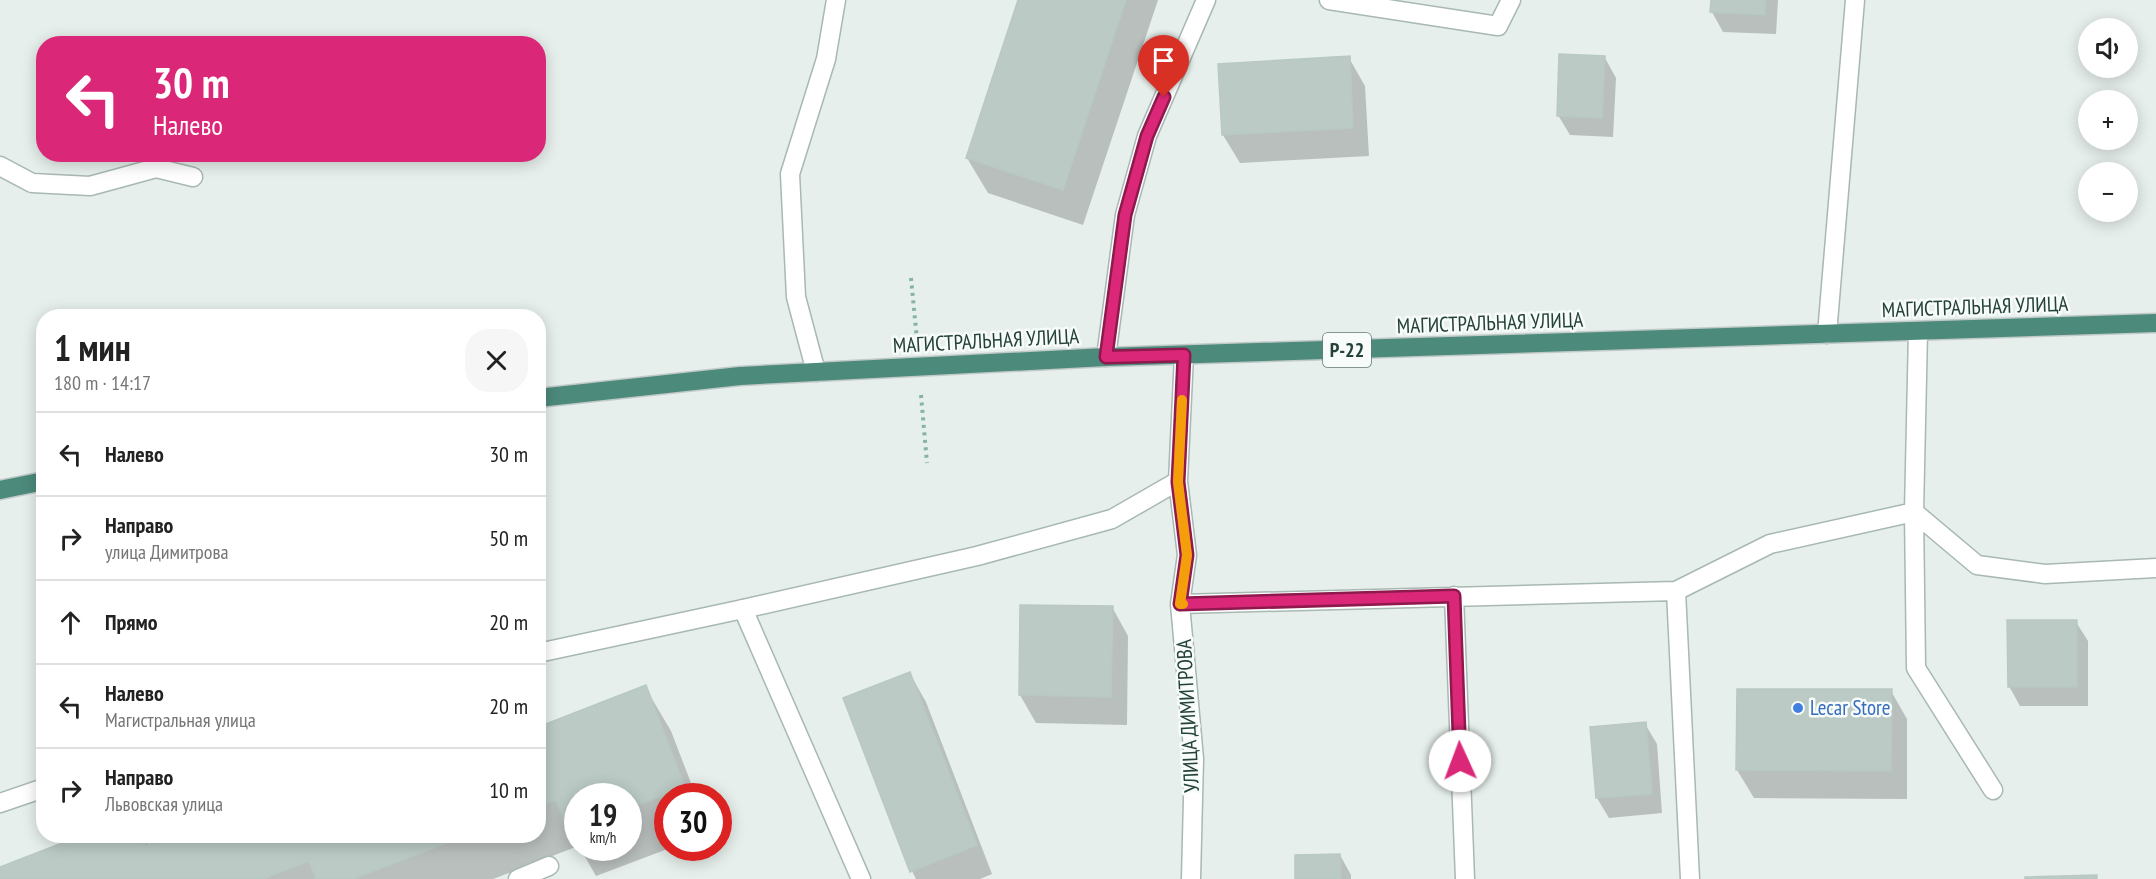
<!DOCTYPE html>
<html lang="ru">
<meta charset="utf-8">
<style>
body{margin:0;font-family:"PT Sans Narrow",sans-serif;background:#f6f6f6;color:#222;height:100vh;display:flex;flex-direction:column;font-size:22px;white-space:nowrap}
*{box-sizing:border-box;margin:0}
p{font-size:20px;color:#767676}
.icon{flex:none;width:33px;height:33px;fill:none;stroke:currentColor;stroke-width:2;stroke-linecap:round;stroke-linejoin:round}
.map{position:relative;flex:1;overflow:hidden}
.side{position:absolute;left:36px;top:309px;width:510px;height:534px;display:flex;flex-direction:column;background:#fff;border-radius:24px;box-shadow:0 3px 15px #0003}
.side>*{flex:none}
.guide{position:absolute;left:36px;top:36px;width:510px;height:126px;border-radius:24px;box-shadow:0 3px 15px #0003;background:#db2777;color:#fff;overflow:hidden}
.controls{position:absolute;left:2078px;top:18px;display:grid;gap:12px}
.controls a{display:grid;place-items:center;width:60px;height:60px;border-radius:50%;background:#fff;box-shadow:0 3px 15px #0003;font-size:30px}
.speed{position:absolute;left:564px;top:783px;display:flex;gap:12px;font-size:30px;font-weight:700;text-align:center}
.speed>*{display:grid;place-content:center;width:78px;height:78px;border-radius:50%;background:#fff;box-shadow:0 3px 15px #0003;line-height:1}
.speed small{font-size:15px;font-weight:400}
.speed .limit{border:9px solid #d22;background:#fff;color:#111}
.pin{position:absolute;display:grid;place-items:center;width:51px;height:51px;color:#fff;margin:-62px -26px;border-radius:50% 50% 50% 0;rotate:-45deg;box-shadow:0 0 6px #0007}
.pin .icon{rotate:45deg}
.me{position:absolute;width:66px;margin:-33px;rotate:358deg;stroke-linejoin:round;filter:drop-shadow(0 0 4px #0008)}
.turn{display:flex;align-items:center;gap:21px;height:126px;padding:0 18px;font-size:27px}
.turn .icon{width:78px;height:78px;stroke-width:2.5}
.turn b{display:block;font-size:42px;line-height:51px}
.round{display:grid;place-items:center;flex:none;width:63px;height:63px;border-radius:24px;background:#f6f6f6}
.head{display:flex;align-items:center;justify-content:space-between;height:102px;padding:0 18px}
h1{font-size:36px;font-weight:800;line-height:45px}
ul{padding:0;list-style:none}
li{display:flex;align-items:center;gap:18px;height:84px;padding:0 18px;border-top:2px solid #e0e0e0}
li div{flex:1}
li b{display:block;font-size:22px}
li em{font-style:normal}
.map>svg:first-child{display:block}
.shadow{fill:#0003}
.building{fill:#bbcac4;stroke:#b8c9c2;stroke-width:1.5}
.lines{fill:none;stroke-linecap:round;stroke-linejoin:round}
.service-casing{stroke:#a8b8b2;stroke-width:21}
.minor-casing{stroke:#a8b8b2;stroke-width:21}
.trunk-casing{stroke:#c2cac8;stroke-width:21}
.path{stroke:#86b3a5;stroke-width:4;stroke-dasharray:3 4.5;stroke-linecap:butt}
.service{stroke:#fff;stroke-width:18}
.minor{stroke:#fff;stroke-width:18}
.trunk{stroke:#4c8a7c;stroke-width:18}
.route-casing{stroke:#8e194d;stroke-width:15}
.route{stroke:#db2777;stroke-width:10}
.slow{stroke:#f59e0b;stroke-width:10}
.shop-dot{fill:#3f7fe0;stroke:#f7fbf9;stroke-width:2}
.labels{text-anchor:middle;stroke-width:5;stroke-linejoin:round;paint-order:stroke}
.shield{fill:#f7fbf9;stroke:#637a73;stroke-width:1.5}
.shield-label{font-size:20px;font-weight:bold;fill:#24423a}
.street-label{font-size:21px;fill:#24423a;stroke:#f7fbf9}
.shop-label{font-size:21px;fill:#366cbe;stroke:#f7fbf9;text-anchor:start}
</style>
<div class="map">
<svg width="2156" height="879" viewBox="0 0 2156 879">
<rect width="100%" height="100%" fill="#e6efeb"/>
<path class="shadow" d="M1020,0H1158L1083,225L988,193L967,158Z
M1712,0H1778L1776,34L1723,32L1712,12Z
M1349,58L1365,86L1369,156L1240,163L1223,135Z
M1605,58L1616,78L1613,137L1570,135L1558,115Z
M1112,607L1128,636L1127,725L1036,723L1020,695Z
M2076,622L2088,641V706H2020L2009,686Z
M910,674L926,702L992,874L980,879H916L912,871Z
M645,687L671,731L696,796H668V848H670L596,876L580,848H628V796H578V846L493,879H0V868L84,836H144L150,846L176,836H538V728Z
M1891,691L1907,719V799L1754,798L1737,770Z
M1645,724L1657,744L1662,813L1609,818L1597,798Z
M1340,855L1351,875V879H1297Z"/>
<path class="building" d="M1018,0H1126L1063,190L966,158Z
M1711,0H1766L1765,15L1710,12Z
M1559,54L1605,56L1602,118L1557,116Z
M1350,56L1353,128L1222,135L1218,64Z
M1020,605L1113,606L1111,697L1019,695Z
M2007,620H2077V687H2008Z
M910,672L977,845L910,872L843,698Z
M646,685L685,787L628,809V796H578V829L569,832L556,800L538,807V727Z
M1737,689H1892L1891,771L1736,770Z
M1646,722L1652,794L1596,798L1590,727Z
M80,836H141L145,846L171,836H465L353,879H316L309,861L263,879H0V867Z
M1340,854L1341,879H1295V855Z
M2097,875V879H2025V877Z"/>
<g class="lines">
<g class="service-casing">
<path id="service" d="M0,166L32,183L90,186L156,168L193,177
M1827,334L1855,0
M743,609L861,879
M518,879L549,866"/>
</g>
<g class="minor-casing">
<path id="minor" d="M1329,0L1498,26L1511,0
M1106,357L1125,215L1147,136L1206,0
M816,372L796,297L790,174L826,59L836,0
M1178,481L1187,555L1180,604L1194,759L1191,879
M1676,591L1770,544L1914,512L1918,332
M1454,596L1465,879
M1180,604L1676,591L1690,879
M538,653L743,609L977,556L1112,519L1178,481L1184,355
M1993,790L1916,668L1914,512L1977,565L2045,574L2156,568
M0,803L44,788"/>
</g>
<g class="trunk-casing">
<path id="trunk" d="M538,398L740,376L1106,357L2156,323
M0,490L44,481"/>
</g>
<path class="path" d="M911,278L917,340
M921,395L927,463"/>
<use href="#service" class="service"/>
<use href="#minor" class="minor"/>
<use href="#trunk" class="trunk"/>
</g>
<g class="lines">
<g class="route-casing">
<path id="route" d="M1164,97L1147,136L1125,215L1106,357L1184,355L1178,482L1187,555L1180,604L1454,596L1460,761"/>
</g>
<use href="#route" class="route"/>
<path class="slow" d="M1182,400L1178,482L1187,555L1180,604H1183"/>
</g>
<circle class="shop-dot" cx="1798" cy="708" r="6"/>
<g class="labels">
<rect class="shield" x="1323" y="333" width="48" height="34" rx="4.5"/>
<g class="shield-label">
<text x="1347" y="357">Р-22</text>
</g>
<g class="street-label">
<text transform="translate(1975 307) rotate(-2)" y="7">МАГИСТРАЛЬНАЯ УЛИЦА</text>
<text transform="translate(1490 323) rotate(-2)" y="7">МАГИСТРАЛЬНАЯ УЛИЦА</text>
<text transform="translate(986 341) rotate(-3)" y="7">МАГИСТРАЛЬНАЯ УЛИЦА</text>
<text transform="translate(1188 716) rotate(-93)" y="7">УЛИЦА ДИМИТРОВА</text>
</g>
<g class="shop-label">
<text x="1810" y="715">Lecar Store</text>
</g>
</g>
</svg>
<div class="controls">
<a><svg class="icon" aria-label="sound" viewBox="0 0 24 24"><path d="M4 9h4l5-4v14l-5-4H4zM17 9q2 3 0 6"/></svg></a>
<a>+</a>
<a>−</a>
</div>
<div class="speed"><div>19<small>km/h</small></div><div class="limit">30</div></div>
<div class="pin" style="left:1164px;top:97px;background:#d93025"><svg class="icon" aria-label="arrive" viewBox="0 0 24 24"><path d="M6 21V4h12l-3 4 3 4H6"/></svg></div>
<svg class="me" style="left:1460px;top:761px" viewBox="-20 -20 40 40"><circle r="19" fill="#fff"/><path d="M0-13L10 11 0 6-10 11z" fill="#db2777"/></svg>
<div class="guide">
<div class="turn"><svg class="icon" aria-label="left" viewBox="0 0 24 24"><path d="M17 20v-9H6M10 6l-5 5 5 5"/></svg><div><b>30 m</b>Налево</div></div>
</div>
<section class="side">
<div class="head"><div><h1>1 мин</h1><p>180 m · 14:17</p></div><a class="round"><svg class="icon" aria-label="close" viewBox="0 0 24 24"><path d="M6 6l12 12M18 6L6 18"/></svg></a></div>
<ul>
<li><svg class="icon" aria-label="left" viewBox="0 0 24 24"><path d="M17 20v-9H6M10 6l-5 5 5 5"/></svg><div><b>Налево</b></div><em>30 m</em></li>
<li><svg class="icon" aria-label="right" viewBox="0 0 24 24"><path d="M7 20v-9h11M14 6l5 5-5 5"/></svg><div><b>Направо</b><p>улица Димитрова</p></div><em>50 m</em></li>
<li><svg class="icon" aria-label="ahead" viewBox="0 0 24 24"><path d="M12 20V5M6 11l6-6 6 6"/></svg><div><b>Прямо</b></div><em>20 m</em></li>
<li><svg class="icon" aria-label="left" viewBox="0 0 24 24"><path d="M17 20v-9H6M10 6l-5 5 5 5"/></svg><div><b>Налево</b><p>Магистральная улица</p></div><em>20 m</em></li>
<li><svg class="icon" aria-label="right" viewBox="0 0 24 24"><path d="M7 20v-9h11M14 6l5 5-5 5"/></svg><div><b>Направо</b><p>Львовская улица</p></div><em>10 m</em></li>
</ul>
</section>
</div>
